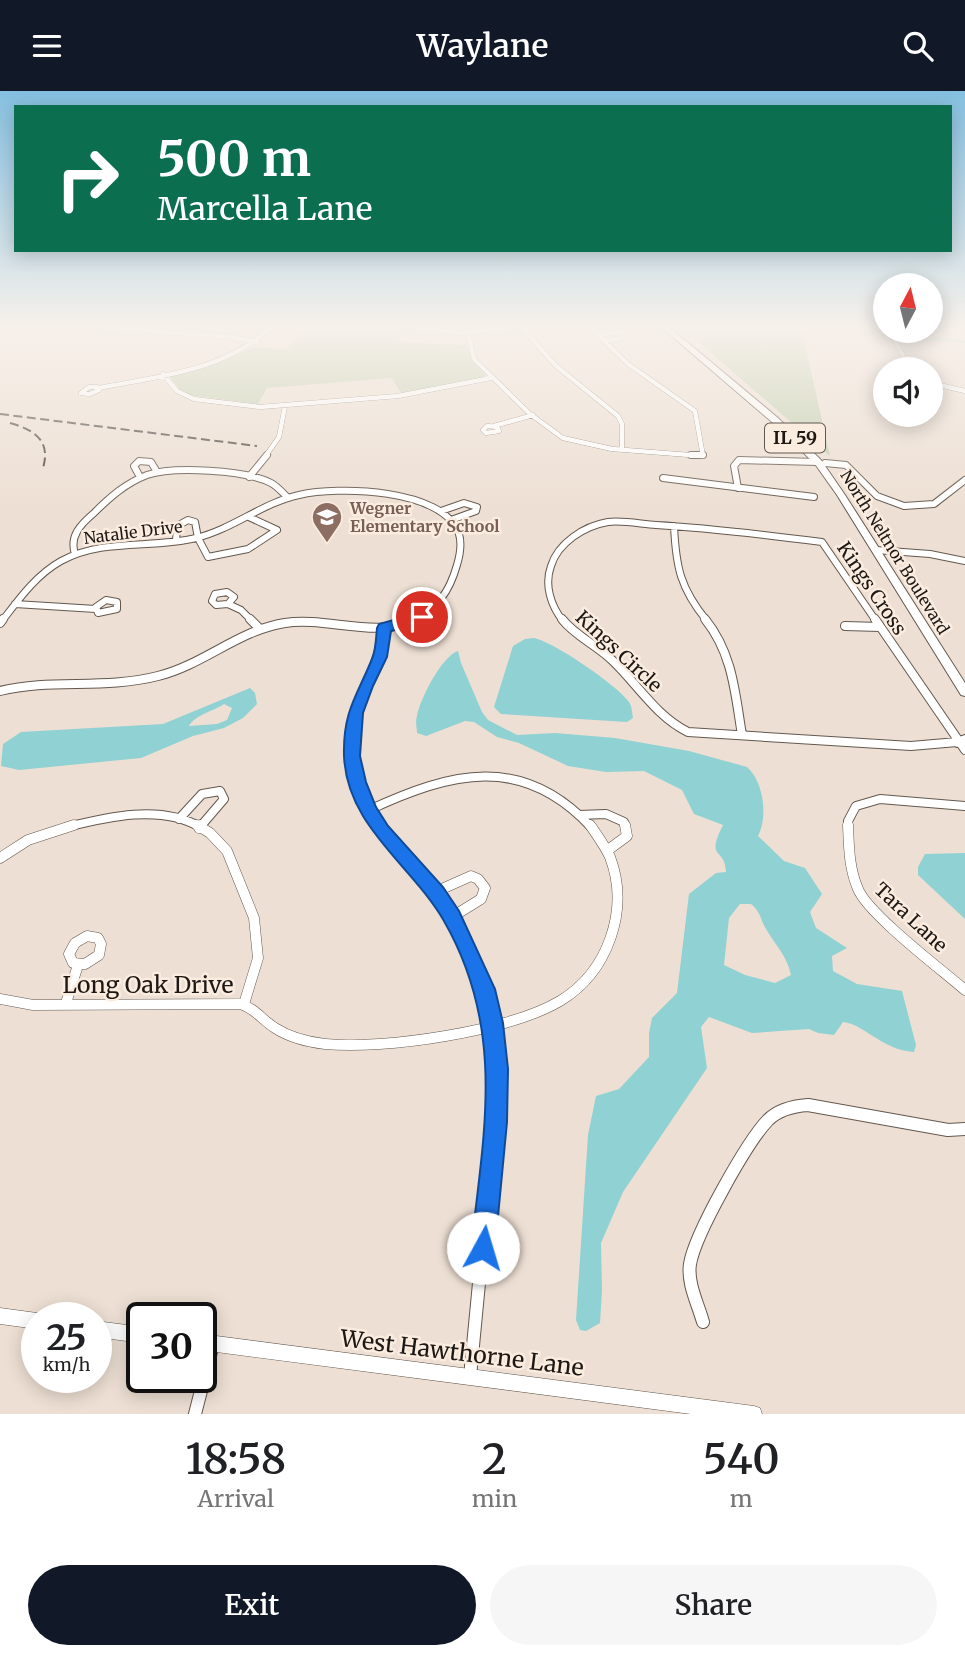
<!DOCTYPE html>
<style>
body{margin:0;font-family:Merriweather,serif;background:#f6f6f6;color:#202124;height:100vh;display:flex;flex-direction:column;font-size:26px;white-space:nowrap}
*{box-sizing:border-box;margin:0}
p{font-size:23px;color:#757577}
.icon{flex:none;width:38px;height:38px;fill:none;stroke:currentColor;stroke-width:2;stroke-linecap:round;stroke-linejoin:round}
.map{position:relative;height:1323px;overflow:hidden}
.side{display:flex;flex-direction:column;background:#fff;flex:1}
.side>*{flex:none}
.hud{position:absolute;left:14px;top:14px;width:938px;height:147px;border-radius:0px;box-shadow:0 4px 18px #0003;background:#0b6e4f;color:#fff;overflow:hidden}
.needle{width:46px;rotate:7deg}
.tools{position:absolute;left:873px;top:182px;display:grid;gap:14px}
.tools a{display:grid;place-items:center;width:70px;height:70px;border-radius:50%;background:#fff;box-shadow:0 4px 18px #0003;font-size:35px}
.speed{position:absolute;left:21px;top:1211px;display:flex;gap:14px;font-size:35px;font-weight:700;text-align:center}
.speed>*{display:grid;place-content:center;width:91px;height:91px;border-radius:50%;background:#fff;box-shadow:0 4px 18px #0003;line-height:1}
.speed small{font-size:18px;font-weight:400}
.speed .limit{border:4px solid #111;border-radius:10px;background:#fff;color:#111}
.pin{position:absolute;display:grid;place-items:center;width:60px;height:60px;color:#fff;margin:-30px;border:4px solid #fff;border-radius:50%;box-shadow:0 2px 7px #0007}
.me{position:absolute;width:77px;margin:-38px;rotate:6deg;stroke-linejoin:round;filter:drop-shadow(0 0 5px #0008)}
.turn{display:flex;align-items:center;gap:24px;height:147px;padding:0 28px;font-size:32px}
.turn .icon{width:91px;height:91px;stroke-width:2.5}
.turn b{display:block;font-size:49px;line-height:60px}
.eta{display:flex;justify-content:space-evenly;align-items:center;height:119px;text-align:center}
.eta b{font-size:42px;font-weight:600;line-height:49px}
.action{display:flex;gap:14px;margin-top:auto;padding:14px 28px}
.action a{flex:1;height:80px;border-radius:42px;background:#111827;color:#fff;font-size:28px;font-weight:600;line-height:80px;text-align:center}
.action a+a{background:#f6f6f6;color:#202124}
header{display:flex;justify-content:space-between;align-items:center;height:91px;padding:0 28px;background:#111827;color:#fff;font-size:32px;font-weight:600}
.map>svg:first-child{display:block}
.green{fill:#c1cfae}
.water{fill:#90d1d4;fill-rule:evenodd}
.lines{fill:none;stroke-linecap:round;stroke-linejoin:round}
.stream{stroke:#90d1d4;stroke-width:2}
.minor-far4-casing{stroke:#64584e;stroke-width:5}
.minor-far3-casing{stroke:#64584e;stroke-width:8}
.minor-far2-casing{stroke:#64584e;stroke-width:10}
.minor-far1-casing{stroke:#64584e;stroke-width:11}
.minor-casing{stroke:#64584e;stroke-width:14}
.tertiary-casing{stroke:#64584e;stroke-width:1}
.primary-casing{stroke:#64584e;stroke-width:2}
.minor-far4{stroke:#fff;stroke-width:4.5}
.minor-far3{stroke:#fff;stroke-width:6}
.minor-far2{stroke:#fff;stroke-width:8}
.minor-far1{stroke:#fff;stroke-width:10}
.minor{stroke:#fff;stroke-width:12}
.tertiary{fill:#fff;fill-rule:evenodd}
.primary{fill:#fff;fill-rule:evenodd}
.rail{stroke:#49423d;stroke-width:2;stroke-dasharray:9 4.5;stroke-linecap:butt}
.route{fill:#1a73e8;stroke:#114b97;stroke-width:2}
.labels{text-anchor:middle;stroke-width:5;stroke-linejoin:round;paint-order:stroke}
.far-education-label{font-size:16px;font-weight:bold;fill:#785e54;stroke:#fbece0;text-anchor:start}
.far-street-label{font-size:16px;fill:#1d1814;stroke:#fbece0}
.shield{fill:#fbece0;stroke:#605851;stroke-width:2}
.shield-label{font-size:18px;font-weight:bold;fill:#1d1814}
.street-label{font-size:19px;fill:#1d1814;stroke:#fbece0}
.near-street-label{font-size:23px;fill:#1d1814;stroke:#fbece0}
</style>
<header><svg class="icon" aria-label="menu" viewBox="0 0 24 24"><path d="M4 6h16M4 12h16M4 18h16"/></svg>Waylane<svg class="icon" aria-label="search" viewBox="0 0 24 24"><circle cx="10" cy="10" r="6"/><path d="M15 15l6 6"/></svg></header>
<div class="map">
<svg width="965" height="1323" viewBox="0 0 965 1323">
<rect width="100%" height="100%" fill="#eddfd3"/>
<path class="green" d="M364,235L406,240L397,251L467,254L472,269L487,286L401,302L392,287L267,297L258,313L189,304L181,300L168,283L222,270L254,256L286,258L306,237L354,245Z
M801,235V236L830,365L680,235Z"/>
<path class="water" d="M534,547C554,551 617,594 629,611C632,615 632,622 633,627L627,631L501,623L494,616L513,555L525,548Z
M458,560L461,572L482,621L488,629L517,644L555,642L615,647L689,660L747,676C764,691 768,726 758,745L784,770L805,777L822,803L810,821L816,837L847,857L832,865L833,880L857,893L902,900L916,954L914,961C882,959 864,933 843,931L834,944L818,942L809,938L752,942L709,926L701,936L707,977L623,1101L601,1152L602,1199L600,1232L586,1240L580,1239L576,1229L588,1044L596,1005L619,998L649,966V942L652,927L677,902L689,803L716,782L726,781C725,755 705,770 723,734L694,723L682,699L644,680L606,681L568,675L519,652L497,646L474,631L465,630L426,645L417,642C417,637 415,630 417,625C420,608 442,565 458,560ZM740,813H751C761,821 760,828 766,838C776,855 787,865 791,884L775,892L745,884L724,874L729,827Z
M250,597L255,602L257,613L243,627L224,637L193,645L141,667L19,679L1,675L3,653L21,641L163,633ZM224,613L232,617L227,629L217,633L189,635C196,623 212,621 224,613Z
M965,762V828L918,784V776L925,763Z"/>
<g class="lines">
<path class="stream" d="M862,241L888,243
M894,244L965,251"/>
<g class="minor-far4-casing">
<path id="minor-far4" d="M71,235L223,245L257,251
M395,235L463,242L533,235
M521,235L555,274L618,325L622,333V358
M890,240L910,278
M468,242L474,268L530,323L563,347L612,358L703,365L695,320L628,273L589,235
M598,244L618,241L625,244L623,247L604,250
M163,283L177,300L194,308L260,316L398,305L491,287
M931,292L965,300
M89,296H97L99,299L90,303L81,302Z
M99,297C159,285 226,280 272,235
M487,335L497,336L499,340L486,342L483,339Z
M494,335L533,324
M265,366L279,346L285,315"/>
</g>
<g class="minor-far3-casing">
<path id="minor-far3" d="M691,364H703
M825,372L846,374L877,405L904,415L934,413L965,389
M140,386L134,375L139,370L151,371L157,381
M249,386L267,364
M663,387L814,406
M738,397L734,375L739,369L818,371
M441,420L464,412L477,416L476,420L451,429
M674,435C676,476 680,497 707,530
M176,450L177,435L188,429L195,431L198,447L208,466L248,458L277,439L249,426
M876,459L930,463L965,470
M75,463C69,445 81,433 94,422C110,406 126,392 147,384C173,375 246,379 271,392C277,395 282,401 287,406
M227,501L234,506L228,513L216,514L212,510L215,503Z
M106,509L117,511V518L98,522L96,516Z
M15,513L96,518
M228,513L241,519L252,530
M2,530C19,508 36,484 61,470C103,447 152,458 196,447C233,438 262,412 299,404C337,395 444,397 459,443C462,453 460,464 457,474C449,502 438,516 413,530
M563,530C551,515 544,494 551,475C558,452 584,435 608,431C622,429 641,433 656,434C712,437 767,444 822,451L876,530"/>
</g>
<g class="minor-far2-casing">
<path id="minor-far2" d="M250,528L260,538
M562,528C575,545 597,554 613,570C638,594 656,625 688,641L911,655L957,651
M705,528C733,563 735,602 742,644
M875,528L965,659
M0,532L3,528
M845,535L880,536
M0,600C52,587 103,599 158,585C203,574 239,539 285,532C327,525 377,549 416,528
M369,719C451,681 522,662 591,736
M579,724L606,723L624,731L625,736
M179,728L202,703L220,700L224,708L200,736
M67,736C107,726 161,713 200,736
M380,736C355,698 345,658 359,614C368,588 380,565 384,537
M848,736V730L856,715L880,708L965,715"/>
</g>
<g class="minor-far1-casing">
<path id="minor-far1" d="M197,734L210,742L227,760L254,827L258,867L244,913
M379,734C396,760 420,780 438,804C480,859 498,928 498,996
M848,734C849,757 849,777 858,798C868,823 942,879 965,899
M199,737L201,734
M608,759L627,745L625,734
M0,767L28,749L74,734
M435,801L471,785L478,788L485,797L481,808L452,826
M87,845L98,847L101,853L99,864L85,873L73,872L69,863L75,852Z
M0,908L33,914L240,913C255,917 262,929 275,937C289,946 308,951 325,953C384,959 509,940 560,910C608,881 630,819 610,766C605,755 597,744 590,734
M66,912L78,874"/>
</g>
<g class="minor-casing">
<path id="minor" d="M703,1231C698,1213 687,1192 690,1173C695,1143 747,1051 768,1029C778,1019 794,1015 808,1014L948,1039L965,1038
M470,1286L498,994
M195,1323L213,1253"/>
</g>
<g class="tertiary-casing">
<path id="tertiary" d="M0,1217L37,1222L42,1225L43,1227H37V1238L0,1233Z
M96,1230L142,1236V1252L96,1246Z
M201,1243L754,1315L760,1317L762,1323H691L201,1259Z"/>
</g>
<g class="primary-casing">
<path id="primary" d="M660,235H668L778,327L821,369L845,404L965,592V605L961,604L837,404L815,373L772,331Z
M965,644V654L957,656L953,654L951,651L953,648Z"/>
</g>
<use href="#minor-far4" class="minor-far4"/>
<use href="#minor-far3" class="minor-far3"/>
<use href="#minor-far2" class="minor-far2"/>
<use href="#minor-far1" class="minor-far1"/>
<use href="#minor" class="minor"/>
<use href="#tertiary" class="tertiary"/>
<use href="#primary" class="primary"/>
<path class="rail" d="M0,323L257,355
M10,332C35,339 51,350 43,377"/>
</g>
<linearGradient id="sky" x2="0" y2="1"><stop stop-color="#85c0e0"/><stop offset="0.56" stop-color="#f7f1eb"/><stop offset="1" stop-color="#f7f1eb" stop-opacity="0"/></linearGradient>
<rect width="965" height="421" fill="url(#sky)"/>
<path class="route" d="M422,521L429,526L427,529L391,540L387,566L373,595L363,622L360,665L366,691L376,716L388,735L443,796L459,820L495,898L503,932L508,978L507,1031L495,1157L491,1166L483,1170L474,1166L471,1157C484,1041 506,938 444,830C412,774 346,735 344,664C343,620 357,605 372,568C376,559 376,547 377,537L379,533Z"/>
<defs>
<g id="school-pin" transform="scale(1.575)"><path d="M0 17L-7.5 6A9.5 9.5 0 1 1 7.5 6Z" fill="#8d6e63" stroke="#fbece0"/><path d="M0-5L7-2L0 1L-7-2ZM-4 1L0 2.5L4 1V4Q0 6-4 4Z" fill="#fff"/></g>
</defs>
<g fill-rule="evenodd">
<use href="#school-pin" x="327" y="426"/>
</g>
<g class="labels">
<g class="far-education-label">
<text x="350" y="423">Wegner<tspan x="350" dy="18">Elementary School</tspan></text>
</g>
<g class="far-street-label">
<text transform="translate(133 441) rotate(-7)" y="6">Natalie Drive</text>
<text transform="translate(895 461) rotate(58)" y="6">North Neltnor Boulevard</text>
</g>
<rect class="shield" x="765" y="332.5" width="60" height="29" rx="5"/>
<g class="shield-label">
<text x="795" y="353">IL 59</text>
</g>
<g class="street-label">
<text transform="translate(872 497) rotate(56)" y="7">Kings Cross</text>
<text transform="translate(619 560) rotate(43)" y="7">Kings Circle</text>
<text transform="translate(911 826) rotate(43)" y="7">Tara Lane</text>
</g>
<g class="near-street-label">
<text x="148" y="902">Long Oak Drive</text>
<text transform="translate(462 1262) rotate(7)" y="8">West Hawthorne Lane</text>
</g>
</g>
</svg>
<div class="tools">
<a><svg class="needle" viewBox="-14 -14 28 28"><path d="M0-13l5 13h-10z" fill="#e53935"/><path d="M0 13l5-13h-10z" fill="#757577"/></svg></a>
<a><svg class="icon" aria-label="sound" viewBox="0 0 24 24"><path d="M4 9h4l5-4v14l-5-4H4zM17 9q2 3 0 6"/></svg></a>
</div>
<div class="speed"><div>25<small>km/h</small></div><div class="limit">30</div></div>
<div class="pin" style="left:422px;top:526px;background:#d93025"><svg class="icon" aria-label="arrive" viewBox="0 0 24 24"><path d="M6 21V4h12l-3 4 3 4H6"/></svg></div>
<svg class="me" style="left:483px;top:1157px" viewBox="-20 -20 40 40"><circle r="19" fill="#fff"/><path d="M0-13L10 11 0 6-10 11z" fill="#1a73e8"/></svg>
<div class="hud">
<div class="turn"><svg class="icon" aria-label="right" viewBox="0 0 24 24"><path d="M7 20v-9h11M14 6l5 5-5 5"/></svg><div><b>500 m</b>Marcella Lane</div></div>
</div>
</div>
<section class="side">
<div class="eta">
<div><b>18:58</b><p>Arrival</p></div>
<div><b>2</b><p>min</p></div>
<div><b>540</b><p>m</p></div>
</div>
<div class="action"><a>Exit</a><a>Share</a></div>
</section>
